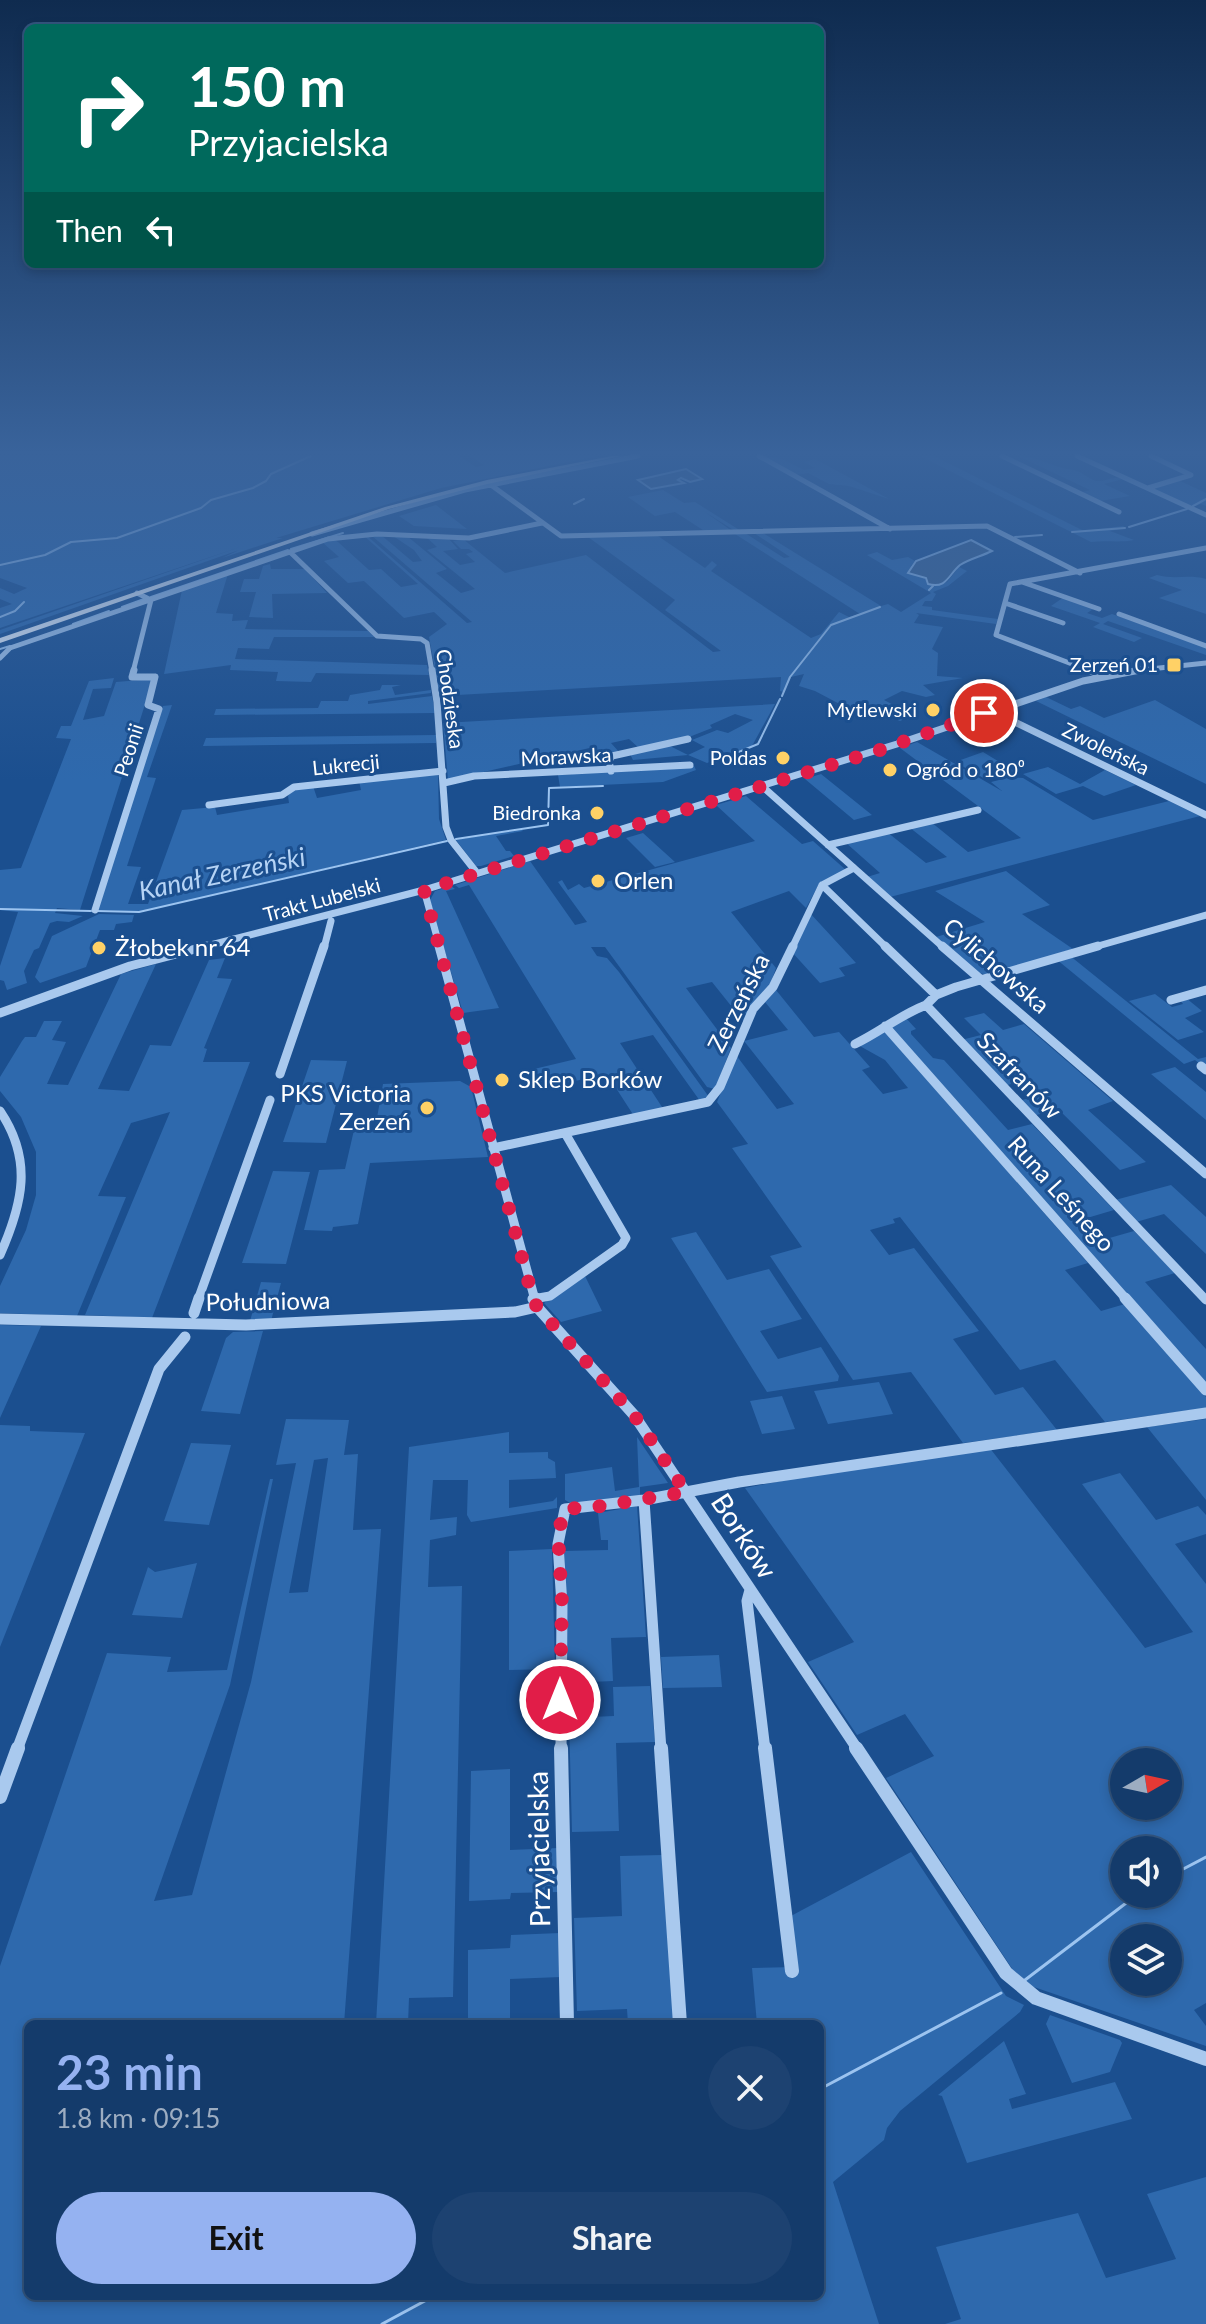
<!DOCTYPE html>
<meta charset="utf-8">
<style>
body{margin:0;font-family:Lato,sans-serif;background:#1d4271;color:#f1f3f6;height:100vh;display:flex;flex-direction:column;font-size:30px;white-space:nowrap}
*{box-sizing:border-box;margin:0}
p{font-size:26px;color:#9dadc1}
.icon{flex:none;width:44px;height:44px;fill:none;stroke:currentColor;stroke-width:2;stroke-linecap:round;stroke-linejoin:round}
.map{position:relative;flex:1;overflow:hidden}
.panel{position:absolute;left:24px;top:2020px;width:800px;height:280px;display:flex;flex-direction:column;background:#143b6b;border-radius:12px;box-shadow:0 4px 12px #0003,0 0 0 2px #33557e}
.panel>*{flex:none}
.top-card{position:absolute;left:24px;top:24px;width:800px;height:244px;border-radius:12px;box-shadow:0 4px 12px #0003,0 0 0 2px #33557e;background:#00695c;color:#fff;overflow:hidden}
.needle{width:52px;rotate:81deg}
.controls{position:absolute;left:1110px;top:1748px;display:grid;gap:16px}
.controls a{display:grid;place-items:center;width:72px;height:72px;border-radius:50%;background:#143b6b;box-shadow:0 4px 12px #0003,0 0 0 2px #33557e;font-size:40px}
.pin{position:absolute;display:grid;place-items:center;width:68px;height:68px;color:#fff;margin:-34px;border:4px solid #fff;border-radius:50%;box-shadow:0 2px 8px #0007}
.me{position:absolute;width:88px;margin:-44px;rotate:0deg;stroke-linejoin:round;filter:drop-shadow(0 0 6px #0008)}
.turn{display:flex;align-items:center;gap:28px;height:168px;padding:0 32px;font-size:36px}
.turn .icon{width:104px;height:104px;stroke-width:2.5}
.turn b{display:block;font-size:56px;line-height:68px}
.then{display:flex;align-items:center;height:76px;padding:0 32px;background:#0003;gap:16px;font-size:30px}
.round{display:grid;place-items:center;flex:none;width:84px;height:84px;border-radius:42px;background:#1d4271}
.head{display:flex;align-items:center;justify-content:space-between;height:136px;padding:0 32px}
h1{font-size:48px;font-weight:700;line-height:60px;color:#95b2f1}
.cta{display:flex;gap:16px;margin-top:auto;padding:16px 32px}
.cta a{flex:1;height:92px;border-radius:48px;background:#95b2f1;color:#111;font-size:32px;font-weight:700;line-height:92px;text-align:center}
.cta a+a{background:#1d4271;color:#f1f3f6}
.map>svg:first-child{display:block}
.green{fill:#2e69ad;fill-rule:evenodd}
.water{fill:#3c6290;stroke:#9cc4f0;stroke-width:2}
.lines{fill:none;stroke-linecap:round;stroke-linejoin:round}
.stream-far1{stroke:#9cc4f0;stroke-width:2}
.stream{stroke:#9cc4f0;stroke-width:3}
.minor-far4{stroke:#a9c9ee;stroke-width:5}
.minor-far3{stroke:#a9c9ee;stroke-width:7}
.minor-far2{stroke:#a9c9ee;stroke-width:9}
.minor-far1{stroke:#a9c9ee;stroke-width:11}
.minor{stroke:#a9c9ee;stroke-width:14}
.major{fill:#f0f6ff;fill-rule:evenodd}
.route{stroke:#e11d48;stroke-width:14;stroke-dasharray:0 25.2}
.poi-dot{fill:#ffd166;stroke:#1b4f8f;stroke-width:3}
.labels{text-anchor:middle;stroke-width:6;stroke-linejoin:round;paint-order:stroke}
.far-poi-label{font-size:20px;fill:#fff;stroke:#1b4f8f;text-anchor:end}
.far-street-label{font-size:20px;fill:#fff;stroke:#1b4f8f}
.poi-label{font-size:24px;fill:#fff;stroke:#1b4f8f;text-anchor:start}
.street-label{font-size:24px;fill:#fff;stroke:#1b4f8f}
.water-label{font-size:26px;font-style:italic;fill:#b5d3f5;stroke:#1b4f8f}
.near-street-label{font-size:28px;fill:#fff;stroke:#1b4f8f}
</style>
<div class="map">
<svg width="1206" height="2324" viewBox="0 0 1206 2324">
<rect width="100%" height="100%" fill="#1b4f8f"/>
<path class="green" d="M0,456H459L476,467L484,465L470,456H598L441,488L276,538H283L222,558L239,550L0,634V630L243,546L0,628V608L12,604L0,599V588L14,594L27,588L0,578Z
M762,456L782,459L804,470L815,468L804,462L815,459L889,499L849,486L829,484L808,473L796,475Z
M920,456H934L1084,531L1123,526L1126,528L1110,531L1134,540C1119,543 1106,540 1091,542Z
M1018,456C1038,456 1054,468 1073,470C1082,471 1089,480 1097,481C1107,482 1113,475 1123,479L1104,484L1130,496L1100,501L1082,492L1090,490Z
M1178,480L1206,493V506L1201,504L1193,507L1151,488Z
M663,490L684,503L695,502L741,531H735L705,512L732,531L706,532L675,512L655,516L628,497Z
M436,505L467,529L414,526L399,516Z
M745,533L784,558L790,557L754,533H763L881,606L888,604L901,612L931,593L867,555L877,552L892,560L908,557L915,561L911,566L933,586L947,582L959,567L967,571L948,586L933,592L936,594L932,601H925L922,606L932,607V610L998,619L996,624L916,613L919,615L914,623L943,627L932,649L938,653L937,676L963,678L923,685L935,695L926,697L902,691L884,700L913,715L900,721L875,711L868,719L815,691L799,686L804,674L791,677L784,692L780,691L781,677L440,696L429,637L447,624L434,612L404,618L364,581L348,583L324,561L339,557L322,542L333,539L338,542L369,570L381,569L401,587L418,584L363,535H366L467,623L472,622L371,535H381L413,562L422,561L414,550L393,536H407L447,569L436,573L461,593L475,589L427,550L437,547L426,537L449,539L458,549L443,551L460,565L475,562L466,554L473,552L469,549H461L453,541L463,539L505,573L586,555L713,652L721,651L665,610L675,600L588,537L658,536L705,568L712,561L717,565L711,571L811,638L821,634L839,612L849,617L860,614L735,534Z
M270,564L271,569H305L327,593L272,594L273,618L249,617L256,592H240L244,579H259L263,566Z
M228,574L216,613L233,614L232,621L248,620L245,629L368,631L375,637H274L269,649L238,648L235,659L427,665L429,675L316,673L311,682L276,681L278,672L230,670L231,665L164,674L182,590Z
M1157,575C1175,580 1188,574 1206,579V614L1159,598L1182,590L1149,578Z
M1064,597L1095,608L1087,613L1102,618L1112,614L1198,644L1206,647V655L1108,621L1103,624L1142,638L1134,642L1093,627L1100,623L1051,606Z
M114,678L111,688L93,689L83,720L104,716L116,682L153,679L80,910L57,908L55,913L83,916L69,922L57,921L50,923L39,948L34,950L24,971L27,983L7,990L4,981L0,980V966L18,912L0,910V870L21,868L71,739L56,738L61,726H71L89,681Z
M382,685H401L392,687L395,695L431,690V693L368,701V704L432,696L435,713L214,715L216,709L318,708L321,701H348L350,695L380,690Z
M1046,697L1071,709L1080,706L1104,718L1155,700L1206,729V784L1036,701Z
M775,704L752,746L707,763L688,755L633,760L630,754L670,746L688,755L705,747L692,740L717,730L728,733L753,720L735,714L710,725L712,728L684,739L640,749L629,739L611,743L620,753L606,758L594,747L448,780L443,723Z
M172,705L147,777L156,778L127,866L141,867L128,904H148L182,810L215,807L217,815L289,803L288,796L293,788L313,786L317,798L361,790L359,781L438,773L439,819L446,840L139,912L97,910L163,706Z
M436,735V743L203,746L206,738Z
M917,742L1002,791L991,782L1011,777L1023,778L1093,820L1169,801L1200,816L890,897L867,877L880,873L845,842L887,832L926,863L947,857L909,827L931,822L968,852L1021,838L900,748Z
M983,752L1016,772V773L987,780L955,762Z
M694,766L696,770L663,782L560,787L558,775Z
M1048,767L1080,784L1105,770L1136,785L1104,796L1083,786L1056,794L1023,774Z
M821,774L872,815L854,820L805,779Z
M746,796L802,844L813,841L846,870L818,886L806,908L789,891L731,912L776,968L770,985L744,1022L712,982L686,988L731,1048L715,1089L707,1087L605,947H591L597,956L607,958L619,972L709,1097L700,1101L653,1035L620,1043L664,1110L634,1116L614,1085L602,1075L544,1088L534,1069L576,1059L469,885L459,888L455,885L530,861L575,925L587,922L558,882L562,880L568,890L579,884L584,888L755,841L716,805Z
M521,829L523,831L496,836L506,851H510L514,856L481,866H476L456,840Z
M643,833L675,862L655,867L626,838Z
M1006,871L1050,905L1022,914L1073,949L987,975L976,972L936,937L985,922L935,891Z
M451,886L455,889L446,891L499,1008L463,1013L430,900L435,891Z
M809,912L856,963L839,968L845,976L820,983L791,951Z
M99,914L134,915L132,922L116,924L114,930H100L86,967L40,983L35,977L52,936Z
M1069,955L1198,1059L1206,1057V1069L1195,1060L1184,1064L1056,959Z
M225,958L217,978L232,979L204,1048L207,1049L203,1062H250L152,1318L85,1315L170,1112L131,1123L98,1196L126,1197L77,1316L0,1313V1286L26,1230L36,1195V1152L21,1117L0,1091V1077L22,1041L25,1037H36L44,1021H62L52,1040L66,1042L47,1084L68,1085L121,974L156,964L98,1089L129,1091L150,1045L171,1046L209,960Z
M776,990L814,1037L839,1032L870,1067L862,1070L883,1094L908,1088L885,1060L858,1045L885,1032L1088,1263L1065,1270L1101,1311L1125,1304L1206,1397V1408L1105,1422L1055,1360L1020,1370L900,1217L893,1219L895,1223L870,1230L889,1255L914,1248L979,1331L953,1339L995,1395L1023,1387L1057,1430L963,1443L911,1372L853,1380L770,1256L802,1247L732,1148L748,1144L717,1102L736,1055L777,1109L794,1104L744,1041L788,1030L765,1002Z
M1155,994L1172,1007L1183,1004L1180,1000L1186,998L1202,1011L1185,1018L1204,1032L1178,1040L1129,1001Z
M984,1013L1003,1030L1024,1024L1113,1101L1088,1110L1146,1162L1120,1170L1058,1109L1033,1116L1019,1101L1042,1094L1028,1079L1004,1086L961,1040L981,1035L964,1018Z
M905,1017L916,1029L911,1031V1034L933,1058L944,1060L1008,1130L1032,1124L1114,1210L1087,1218L1106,1239L1134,1231L1175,1273L1145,1282L1206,1349V1384L890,1027Z
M311,1060L347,1061L326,1143L283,1142Z
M1175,1067L1206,1092V1120L1151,1074Z
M460,1081L471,1087L488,1157L370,1163L358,1224L333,1227L332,1231L304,1230L319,1170L345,1169L354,1130L375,1129L383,1084Z
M273,1171L310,1172L286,1264L242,1263Z
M1171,1185L1206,1217V1254L1164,1214L1136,1222L1115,1200Z
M696,1232L727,1280L769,1269L802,1319L760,1331L778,1359L821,1347L839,1376L838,1381L767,1392L671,1238Z
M585,1276L602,1311L561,1322L544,1303Z
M261,1282L281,1283L271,1321H250Z
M0,1325L41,1326L0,1418Z
M263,1331L240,1414L201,1411L226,1338L233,1332Z
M879,1382L893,1414L828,1424L814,1391Z
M782,1396L795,1429L762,1434L750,1401Z
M286,1419L349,1420L344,1455L358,1454L353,1530L381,1529L344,2024H28V2296H820V2024H757L752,1968L795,1967L789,1917L911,1852L1006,1996L1024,2005L1020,2012L900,2111L887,2128L884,2140L833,2182L879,2324H0V1966L107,1653L171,1657L167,1672L227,1670L270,1479H273L230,1685L154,1901L192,1895L251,1682L296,1463L276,1465ZM328,1458L308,1592L289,1593L314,1460Z
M1206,1419V1500L1147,1427Z
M0,1425L30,1426V1431L85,1433L0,1647Z
M509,1432V1453L548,1452V1458L555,1462L556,1478L509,1480V1508L553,1501L557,1497V1508L471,1522L467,1515L468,1480H433L430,1520L457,1517L456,1535L430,1540L428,1587L462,1586L453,1997L409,1998L408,2024H376L409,1447Z
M637,1437L668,1483L640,1487V1496L572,1504L565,1500V1474L612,1467L615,1491L639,1487Z
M191,1443L231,1445L209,1525L164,1521Z
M989,1447L1145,1648L1193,1632L1082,1484L1120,1473L1156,1520L1198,1506L1206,1515V1534L1175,1544L1206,1584V2003L1194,2010L1206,2026V2046L1031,1986L1013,1970L886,1778L934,1756L905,1714L857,1735L808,1662L854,1642L745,1488L869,1464ZM1124,1762H1168V1806H1124ZM1124,1850H1168V1894H1124ZM1124,1938H1168V1982H1124Z
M637,1506L646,1637L611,1638L613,1681L568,1683L564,1551L608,1550V1540H601L598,1513Z
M552,1549L555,1669L509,1670V1551Z
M197,1563L182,1618L132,1615L148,1567L155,1572Z
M719,1655L722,1687L663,1688L661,1657Z
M650,1686L655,1742L616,1743L619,1831L572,1832L569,1718L614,1716L613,1687Z
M510,1769V1850L558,1848L559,1892L511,1893L510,1899L469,1901L471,1771Z
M662,1855L674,2024H628L627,2009L577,2011L574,1918L622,1916L620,1856Z
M560,1933L561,1977L510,1979V2024H468V1950L510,1948L511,1935Z
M1050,2015L1120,2040L1122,2043L1110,2072L1072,2083L1046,2024Z
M1004,2041L1026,2094L1009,2099L1012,2109L1115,2082L1132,2119L967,2163L942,2096L938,2095Z
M1206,2177V2324H945L961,2319L936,2247L1078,2213L1106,2278L1176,2259L1147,2194Z"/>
<path class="water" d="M686,469L702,479L690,482L681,478L678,480L684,483L651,489L638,480Z
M971,540L992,551C982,556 969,559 960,565C948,575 947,589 928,584L926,578L908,573L916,561Z"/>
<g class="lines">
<path class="stream-far1" d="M574,504L584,499
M1193,506L1206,499
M1129,527L1187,509
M1072,532L1125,528
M1015,537L1042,535
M291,549L343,533
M0,565L45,555L71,542L117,538L201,508L211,500L253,488L266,481L271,474L311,456
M929,590L933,586
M151,597L288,550
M122,607L144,599
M0,617L15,611L24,602
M73,624L109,611
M0,649L10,646
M782,696L790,677L831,625L880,607
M710,764L758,744L780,699
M456,839L548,825L549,788L603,786
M0,909L91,911
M97,911L139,912L447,841"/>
<path class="stream" d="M1168,1877L1206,1857
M1025,1980L1138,1894
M820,2089L1001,1993
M382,2324L434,2296"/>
<path class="minor-far4" d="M759,456L890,529
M1002,456L1119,512
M1077,456L1206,515
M491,485L561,536L987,526L1080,573
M1148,488L1191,475L1151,456
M312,534L465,490L638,456
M290,552L377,636L421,639L427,643L432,672
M1022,582L1099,609
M1005,603L1063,623
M1119,614L1206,646
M0,658L10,648L328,539L377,534L469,538L542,523
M133,672L151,600L137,593
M1093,672L996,635L1010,584L1206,548
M1122,672L1206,663"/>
<path class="minor-far3" d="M432,670L437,702L446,827L451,840L477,873
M1088,670L1102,676
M992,711L1206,815
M611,771L609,761L612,756L688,739
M444,783L474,776L690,765
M762,786L944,948
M209,805L282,795L294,787L443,771
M828,845L978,810
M822,885L887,948
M424,890L440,948
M95,910L159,709L148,705L155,677H132L134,670
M199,948L424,890L897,744L1083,681L1140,670
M324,948L331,921
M792,948L822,885L854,868
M1091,948L1206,915"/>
<path class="minor-far2" d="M439,946L535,1300
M885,946L936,995
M942,946L1206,1174
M1098,946L956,987L936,995L926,1005L1206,1300
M1171,1000L1206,990
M0,1013L130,966L207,946
M885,1026L1127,1300
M855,1044C880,1032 900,1015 926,1005
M1201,1066L1206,1070
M280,1074L324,946
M0,1111C33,1160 23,1203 0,1255
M493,1148L708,1102L720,1087L753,1009L773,987L793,946
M533,1299L550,1296L622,1245L626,1238L565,1133
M198,1300L270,1100"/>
<path class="minor-far1" d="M535,1298L537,1307L634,1415L858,1750
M1125,1298L1206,1390
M533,1299L536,1298
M194,1313L199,1298
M0,1319L246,1325L515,1312L537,1307
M644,1500L661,1750
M750,1590L747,1601L765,1750
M17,1750L159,1369L185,1337
M561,1750L562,1605L558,1544L565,1509L644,1500L739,1482L1206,1413"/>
<path class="minor" d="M561,1748L567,2024
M661,1748L680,2024
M765,1748L792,1971
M856,1748L1006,1973L1036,1998L1206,2059
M0,1797L18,1748"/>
<path class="major" d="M612,456H622L487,484L389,509L0,643V638L385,507L487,480Z"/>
</g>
<linearGradient id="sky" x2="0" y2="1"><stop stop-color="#0f2b4f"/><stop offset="0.58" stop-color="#39639b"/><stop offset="1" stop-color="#39639b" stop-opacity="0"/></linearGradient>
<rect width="1206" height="781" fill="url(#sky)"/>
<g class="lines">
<path class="route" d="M560,1700L562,1603L558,1533L565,1509L602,1506L686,1492L634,1415L537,1307L533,1299L424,890L880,750L984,713"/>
</g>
<g class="poi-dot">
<rect x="1166" y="657" width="16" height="16" rx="4"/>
<circle cx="933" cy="710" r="8"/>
<circle cx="783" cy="758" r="8"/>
<circle cx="890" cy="770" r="8"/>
<circle cx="597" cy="813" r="8"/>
<circle cx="598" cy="881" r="8"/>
<circle cx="99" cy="948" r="8"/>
<circle cx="502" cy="1080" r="8"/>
<circle cx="427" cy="1108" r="8"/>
</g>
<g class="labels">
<g class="far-poi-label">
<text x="1158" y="672">Zerzeń 01</text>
<text x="917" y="717">Mytlewski</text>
<text x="767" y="765">Poldas</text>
<text x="906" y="777" text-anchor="start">Ogród o 180⁰</text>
<text x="581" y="820">Biedronka</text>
</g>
<g class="far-street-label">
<text transform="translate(450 699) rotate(82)" y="7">Chodzieska</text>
<text transform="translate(1106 749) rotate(26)" y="7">Zwoleńska</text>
<text transform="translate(129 750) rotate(-72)" y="7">Peonii</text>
<text transform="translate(566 757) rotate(-3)" y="7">Morawska</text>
<text transform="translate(346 765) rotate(-6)" y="7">Lukrecji</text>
<text transform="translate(322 900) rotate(-15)" y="7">Trakt Lubelski</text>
</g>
<g class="poi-label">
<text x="614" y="889">Orlen</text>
<text x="115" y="956">Żłobek nr 64</text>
<text x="518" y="1088">Sklep Borków</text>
<text x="411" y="1102" text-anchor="end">PKS Victoria<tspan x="411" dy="28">Zerzeń</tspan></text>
</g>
<g class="street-label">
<text transform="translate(996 966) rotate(41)" y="8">Cylichowska</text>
<text transform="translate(739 1003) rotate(-63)" y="8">Zerzeńska</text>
<text transform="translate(1019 1076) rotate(46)" y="8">Szafranów</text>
<text transform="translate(1061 1194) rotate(48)" y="8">Runa Leśnego</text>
<text transform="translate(268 1302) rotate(-1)" y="8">Południowa</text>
</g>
<g class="water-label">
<text transform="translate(222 874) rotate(-12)" y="9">Kanał Zerzeński</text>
</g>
<g class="near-street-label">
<text transform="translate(744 1536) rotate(57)" y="10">Borków</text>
<text transform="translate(539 1849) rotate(-91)" y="10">Przyjacielska</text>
</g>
</g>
</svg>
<div class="controls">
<a><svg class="needle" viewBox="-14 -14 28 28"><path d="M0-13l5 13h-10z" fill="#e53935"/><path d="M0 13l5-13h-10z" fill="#9dadc1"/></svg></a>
<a><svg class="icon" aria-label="sound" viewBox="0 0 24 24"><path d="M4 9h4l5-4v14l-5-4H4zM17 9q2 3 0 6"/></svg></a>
<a><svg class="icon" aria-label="layers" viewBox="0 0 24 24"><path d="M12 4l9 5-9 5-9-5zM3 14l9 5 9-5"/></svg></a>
</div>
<div class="pin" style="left:984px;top:713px;background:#d93025"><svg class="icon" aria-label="arrive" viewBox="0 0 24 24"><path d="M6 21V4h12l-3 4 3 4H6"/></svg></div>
<svg class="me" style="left:560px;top:1700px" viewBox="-20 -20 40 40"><circle r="17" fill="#e11d48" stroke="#fff" stroke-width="3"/><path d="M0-11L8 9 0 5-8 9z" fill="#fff"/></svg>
<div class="top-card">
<div class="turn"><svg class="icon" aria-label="right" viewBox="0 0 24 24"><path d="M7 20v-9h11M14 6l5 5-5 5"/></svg><div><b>150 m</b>Przyjacielska</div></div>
<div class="then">Then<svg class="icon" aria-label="left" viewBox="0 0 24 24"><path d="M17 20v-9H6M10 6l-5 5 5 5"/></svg></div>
</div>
<section class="panel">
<div class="head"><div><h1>23 min</h1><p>1.8 km · 09:15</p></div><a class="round"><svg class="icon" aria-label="close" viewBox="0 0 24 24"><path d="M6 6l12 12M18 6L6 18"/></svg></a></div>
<div class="cta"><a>Exit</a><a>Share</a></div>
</section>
</div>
